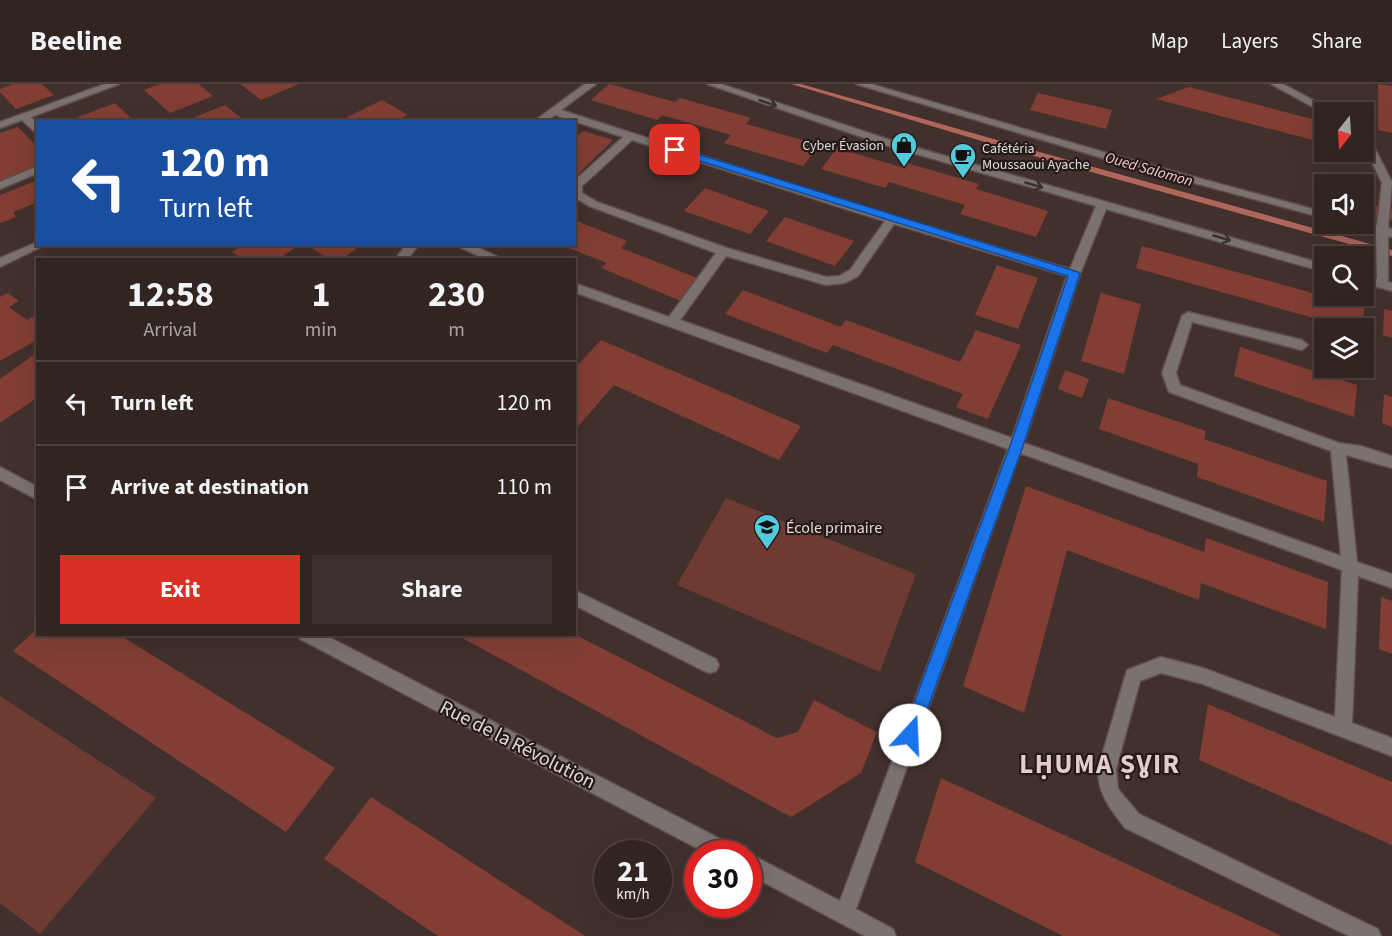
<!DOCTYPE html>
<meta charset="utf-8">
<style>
body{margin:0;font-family:"Source Sans 3",sans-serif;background:#3d302e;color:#f1f3f6;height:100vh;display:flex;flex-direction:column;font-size:22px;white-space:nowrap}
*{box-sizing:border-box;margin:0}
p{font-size:20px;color:#a8a4a5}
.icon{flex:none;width:33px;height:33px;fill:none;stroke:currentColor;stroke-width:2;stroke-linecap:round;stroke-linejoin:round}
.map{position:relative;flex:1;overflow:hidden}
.panel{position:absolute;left:36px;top:174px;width:540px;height:378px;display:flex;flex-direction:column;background:#322421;border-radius:0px;box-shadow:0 6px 24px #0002,0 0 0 2px #4d413f}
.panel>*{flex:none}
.banner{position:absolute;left:36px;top:36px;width:540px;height:126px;border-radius:0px;box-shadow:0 6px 24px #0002,0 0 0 2px #4d413f;background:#1a4fa0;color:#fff;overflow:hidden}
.needle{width:39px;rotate:197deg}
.buttons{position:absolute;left:1314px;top:18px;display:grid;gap:12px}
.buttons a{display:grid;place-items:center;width:60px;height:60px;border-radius:0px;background:#322421;box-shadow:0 6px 24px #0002,0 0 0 2px #4d413f;font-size:30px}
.speed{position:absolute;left:594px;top:756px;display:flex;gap:12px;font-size:30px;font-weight:700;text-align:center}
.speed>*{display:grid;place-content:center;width:78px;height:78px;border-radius:50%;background:#322421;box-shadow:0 6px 24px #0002,0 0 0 2px #4d413f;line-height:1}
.speed small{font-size:15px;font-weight:400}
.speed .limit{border:9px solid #d22;background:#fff;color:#111}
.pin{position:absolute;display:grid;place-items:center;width:51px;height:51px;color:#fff;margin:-26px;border-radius:12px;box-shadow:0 3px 9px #0006}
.me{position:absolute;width:66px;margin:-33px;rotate:20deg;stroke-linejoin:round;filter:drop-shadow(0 0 4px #0008)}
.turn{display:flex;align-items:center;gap:21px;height:126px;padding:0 24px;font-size:27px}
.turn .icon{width:78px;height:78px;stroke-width:2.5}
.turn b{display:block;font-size:42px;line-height:51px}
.eta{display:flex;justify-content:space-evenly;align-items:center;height:102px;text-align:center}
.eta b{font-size:36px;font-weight:700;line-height:42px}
.action{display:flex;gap:12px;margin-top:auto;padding:12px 24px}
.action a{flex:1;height:69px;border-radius:0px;background:#d93025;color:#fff;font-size:24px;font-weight:700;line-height:69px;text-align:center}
.action a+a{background:#3d302e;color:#f1f3f6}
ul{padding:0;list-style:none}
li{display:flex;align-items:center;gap:18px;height:84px;padding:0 24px;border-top:2px solid #4d413f}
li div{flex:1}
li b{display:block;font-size:22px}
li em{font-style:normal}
header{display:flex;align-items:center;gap:36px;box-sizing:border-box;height:84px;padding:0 30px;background:#322421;border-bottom:2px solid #4d413f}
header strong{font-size:28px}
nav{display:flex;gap:33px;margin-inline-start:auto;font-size:21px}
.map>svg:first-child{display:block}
.green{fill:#6e3b33}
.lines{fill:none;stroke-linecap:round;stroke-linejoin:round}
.stream{fill:#b0675b;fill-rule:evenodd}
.building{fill:#823e34}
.minor-casing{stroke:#5f4e4b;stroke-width:3}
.minor{fill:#7b7270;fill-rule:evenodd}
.oneway{stroke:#39302f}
.route{fill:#1a73e8;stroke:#114b97;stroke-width:1.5}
.labels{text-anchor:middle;stroke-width:4.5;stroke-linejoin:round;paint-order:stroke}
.far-poi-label{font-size:14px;fill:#e4d8d6;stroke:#231a19;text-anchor:end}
.far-water-label{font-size:15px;font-style:italic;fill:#f6cac3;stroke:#231a19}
.poi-label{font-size:16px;fill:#e4d8d6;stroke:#231a19;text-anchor:start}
.near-street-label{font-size:20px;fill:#e4d8d6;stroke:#231a19}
.near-district-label{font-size:27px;font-weight:bold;letter-spacing:1.5px;fill:#e4ccc8;stroke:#231a19}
</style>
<header>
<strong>Beeline</strong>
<nav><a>Map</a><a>Layers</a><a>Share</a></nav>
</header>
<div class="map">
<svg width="1392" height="852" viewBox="0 0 1392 852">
<rect width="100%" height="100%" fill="#42302c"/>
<path class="green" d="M726,414L916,490L880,588L677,501Z
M0,612L156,714L40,850L0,819Z"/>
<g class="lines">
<path class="stream" d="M791,0H801L1011,60L1392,166V172L1005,64Z"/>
</g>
<path class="building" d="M13,0H42L54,11L16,25L0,8V5Z
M159,0H199L213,12L170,29L144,6Z
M240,0H299L261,16Z
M609,0L675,18L680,14L751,34L746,40L820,61L803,82L724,59L731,51L662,31L657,36L591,16Z
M1378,0L1392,2V49L1378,46Z
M1189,3L1324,38V59L1156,15Z
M1038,9L1112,26L1106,45L1030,26Z
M382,16L408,31L395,38H337Z
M115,19L135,38H76L73,35Z
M225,21L241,34L232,38H183Z
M18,43L38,64V82L0,97V49Z
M583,47L613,56L576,92L574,54Z
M837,64L904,84L907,79L979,100L976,105L1048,127L1036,153L960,130L965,121L889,98L885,104L821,85Z
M38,96V118L13,128L16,133L0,139V111Z
M705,104L769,127L750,150L684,127Z
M1364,119L1392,125V136L1364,130Z
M785,133L854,157L835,182L766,157Z
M574,136L627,157L621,164L700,195L681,217L601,184L607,179L561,161L574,160Z
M244,160H301L277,176H244L232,168Z
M304,160H362L341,176H332Z
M1142,162L1364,223L1363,244H1349L1136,184Z
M997,181L1038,194L1018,245L975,231Z
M743,206L841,243L846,236L960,278L976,246L1021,261L988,335L956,323L963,310L833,261L827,269L725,230Z
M8,209L19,217L9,223L27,236L38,230V255L0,277V213Z
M1101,209L1141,220L1124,290L1081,277Z
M1384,225L1392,227V254L1383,251Z
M601,256L801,342L779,376L614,301L574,347V285Z
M1240,263L1357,301L1354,333L1234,292Z
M38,268V313L0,339V295Z
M1065,286L1089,295L1082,314L1058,305Z
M1384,310L1392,313V343L1382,339Z
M1108,314L1206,347L1204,355L1327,397L1324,438L1197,393L1198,380L1099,345Z
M1026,402L1204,468L1206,454L1328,498L1326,545L1201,499L1199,516L1067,466L1024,629L963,602Z
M1381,513L1392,517V570L1379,565Z
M38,544V550H118L335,684L286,748L13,567Z
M455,550H574L777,654L798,648L814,616L877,648L861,689L791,733Z
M1208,620L1392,698V761L1199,676Z
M941,694L1282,852H1063L915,778Z
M371,713L482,785L585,852H438L324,775Z"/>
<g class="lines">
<g class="minor-casing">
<path id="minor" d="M105,0H119L31,33L38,41V51L22,36L0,44V38Z
M585,0H596L561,26L860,123L1070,185L1096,122L885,61L707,0H721L893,57L1324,180V188L1106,125L1080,190L1024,359L1341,472L1331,367L1169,308L1162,289L1182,232L1188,228L1302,256L1308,261L1302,266L1192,238L1176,289L1180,301L1339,359L1361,362L1392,372V384L1346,371L1357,478L1392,490V504L1358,492L1352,639L1392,654V672L1203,600L1161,589L1140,597L1116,685L1118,705L1139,730L1378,845L1381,852H1349L1125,744C1110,724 1098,711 1098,685L1127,586L1161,573L1203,584L1335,633L1342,486L1020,369L856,825L893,845L896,852H865L748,790V769L840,817L1008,365L574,208V199L669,233L716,169L589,122L574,113V97L623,53L555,31L545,38H533ZM632,56L852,127L885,137L850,186L839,192L826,193L727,164L597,118L582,109V102ZM894,140L1067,192L1012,354L680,236L726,172L826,201L845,199L858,192Z
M856,0H871L1117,72L1324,128V134L1109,76Z
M1271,0H1283L1335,28L1324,29Z
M1364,54L1373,61L1392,98L1388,144L1392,145V153L1388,152V198L1392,199V207L1364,199V191L1377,195L1376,149L1353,143L1351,140L1364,138L1377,141L1382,99L1364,62Z
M38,82V89L0,105V98Z
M38,158V160H47L0,183V174Z
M407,160H419L407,176H394Z
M453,160H470L505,176H487Z
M0,383L38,403V416L0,396Z
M574,506L716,575L719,581L716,587L710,589L704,587L574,521Z
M298,550H323L736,763L739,770H708L300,555Z"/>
</g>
<use href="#minor" class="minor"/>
</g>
<defs><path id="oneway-shaft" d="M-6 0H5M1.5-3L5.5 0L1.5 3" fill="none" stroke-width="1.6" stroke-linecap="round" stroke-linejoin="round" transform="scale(1.5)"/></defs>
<g class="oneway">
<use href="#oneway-shaft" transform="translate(768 19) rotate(19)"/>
<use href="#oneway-shaft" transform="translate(1034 101) rotate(16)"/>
<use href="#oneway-shaft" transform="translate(1222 154) rotate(16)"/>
</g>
<path class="route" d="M671,64H678L1078,188L1080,190L1023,362L918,651L916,657L910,659L904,657L902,651L1010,362L1068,192L671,68Z"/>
<defs>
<g id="shop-pin" transform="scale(1.35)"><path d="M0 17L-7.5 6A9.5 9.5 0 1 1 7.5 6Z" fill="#54cadd" stroke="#231a19"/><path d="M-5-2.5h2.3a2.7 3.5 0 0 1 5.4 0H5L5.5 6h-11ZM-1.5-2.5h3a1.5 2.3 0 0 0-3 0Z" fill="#111"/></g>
<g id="cafe-pin" transform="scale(1.35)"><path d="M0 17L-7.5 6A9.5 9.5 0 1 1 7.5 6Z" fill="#54cadd" stroke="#231a19"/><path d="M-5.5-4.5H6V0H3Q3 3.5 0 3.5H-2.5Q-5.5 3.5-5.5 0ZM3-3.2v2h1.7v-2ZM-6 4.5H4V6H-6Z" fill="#111"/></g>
<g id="school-pin" transform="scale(1.35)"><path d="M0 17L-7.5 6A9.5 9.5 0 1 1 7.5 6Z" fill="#54cadd" stroke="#231a19"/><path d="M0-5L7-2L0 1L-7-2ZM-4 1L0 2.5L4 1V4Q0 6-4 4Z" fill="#111"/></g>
</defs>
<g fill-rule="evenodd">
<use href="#shop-pin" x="904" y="61"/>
<use href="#cafe-pin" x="963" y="72"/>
<use href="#school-pin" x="767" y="443"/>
</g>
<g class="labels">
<g class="far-poi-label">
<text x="884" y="66">Cyber Évasion</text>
<text x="982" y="69" text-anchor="start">Cafétéria<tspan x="982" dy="16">Moussaoui Ayache</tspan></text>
</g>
<g class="far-water-label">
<text transform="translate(1149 85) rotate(16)" y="5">Oued Salomon</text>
</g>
<g class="poi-label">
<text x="786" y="449">École primaire</text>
</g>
<g class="near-street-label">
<text transform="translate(518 660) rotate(27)" y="7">Rue de la Révolution</text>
</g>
<g class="near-district-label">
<text x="1100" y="689">LḤUMA ṢƔIR</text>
</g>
</g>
</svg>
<div class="buttons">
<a><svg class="needle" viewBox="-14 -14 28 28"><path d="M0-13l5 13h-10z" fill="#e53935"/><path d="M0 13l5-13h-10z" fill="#a8a4a5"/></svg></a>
<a><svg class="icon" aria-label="sound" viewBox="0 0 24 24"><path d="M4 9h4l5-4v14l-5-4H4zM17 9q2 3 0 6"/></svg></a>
<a><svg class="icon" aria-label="search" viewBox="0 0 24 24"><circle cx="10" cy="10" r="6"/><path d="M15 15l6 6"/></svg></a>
<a><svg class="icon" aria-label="layers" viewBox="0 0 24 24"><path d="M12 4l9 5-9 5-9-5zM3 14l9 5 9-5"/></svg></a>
</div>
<div class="speed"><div>21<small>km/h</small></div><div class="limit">30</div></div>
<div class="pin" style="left:675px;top:66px;background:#d93025"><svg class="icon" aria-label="arrive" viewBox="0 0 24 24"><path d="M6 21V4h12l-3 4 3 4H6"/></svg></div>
<svg class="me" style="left:910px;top:651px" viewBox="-20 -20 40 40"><circle r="19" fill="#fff"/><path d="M0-13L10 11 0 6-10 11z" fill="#1a73e8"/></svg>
<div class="banner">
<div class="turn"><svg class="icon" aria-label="left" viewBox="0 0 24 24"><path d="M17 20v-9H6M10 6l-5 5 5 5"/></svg><div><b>120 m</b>Turn left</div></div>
</div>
<section class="panel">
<div class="eta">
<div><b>12:58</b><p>Arrival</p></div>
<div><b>1</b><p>min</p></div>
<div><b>230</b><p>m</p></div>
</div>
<ul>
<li><svg class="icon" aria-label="left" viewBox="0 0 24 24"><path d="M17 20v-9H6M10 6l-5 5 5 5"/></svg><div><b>Turn left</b></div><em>120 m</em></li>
<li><svg class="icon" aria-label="arrive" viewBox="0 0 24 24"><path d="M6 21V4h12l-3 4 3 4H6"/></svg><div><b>Arrive at destination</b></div><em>110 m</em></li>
</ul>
<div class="action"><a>Exit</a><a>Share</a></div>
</section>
</div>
